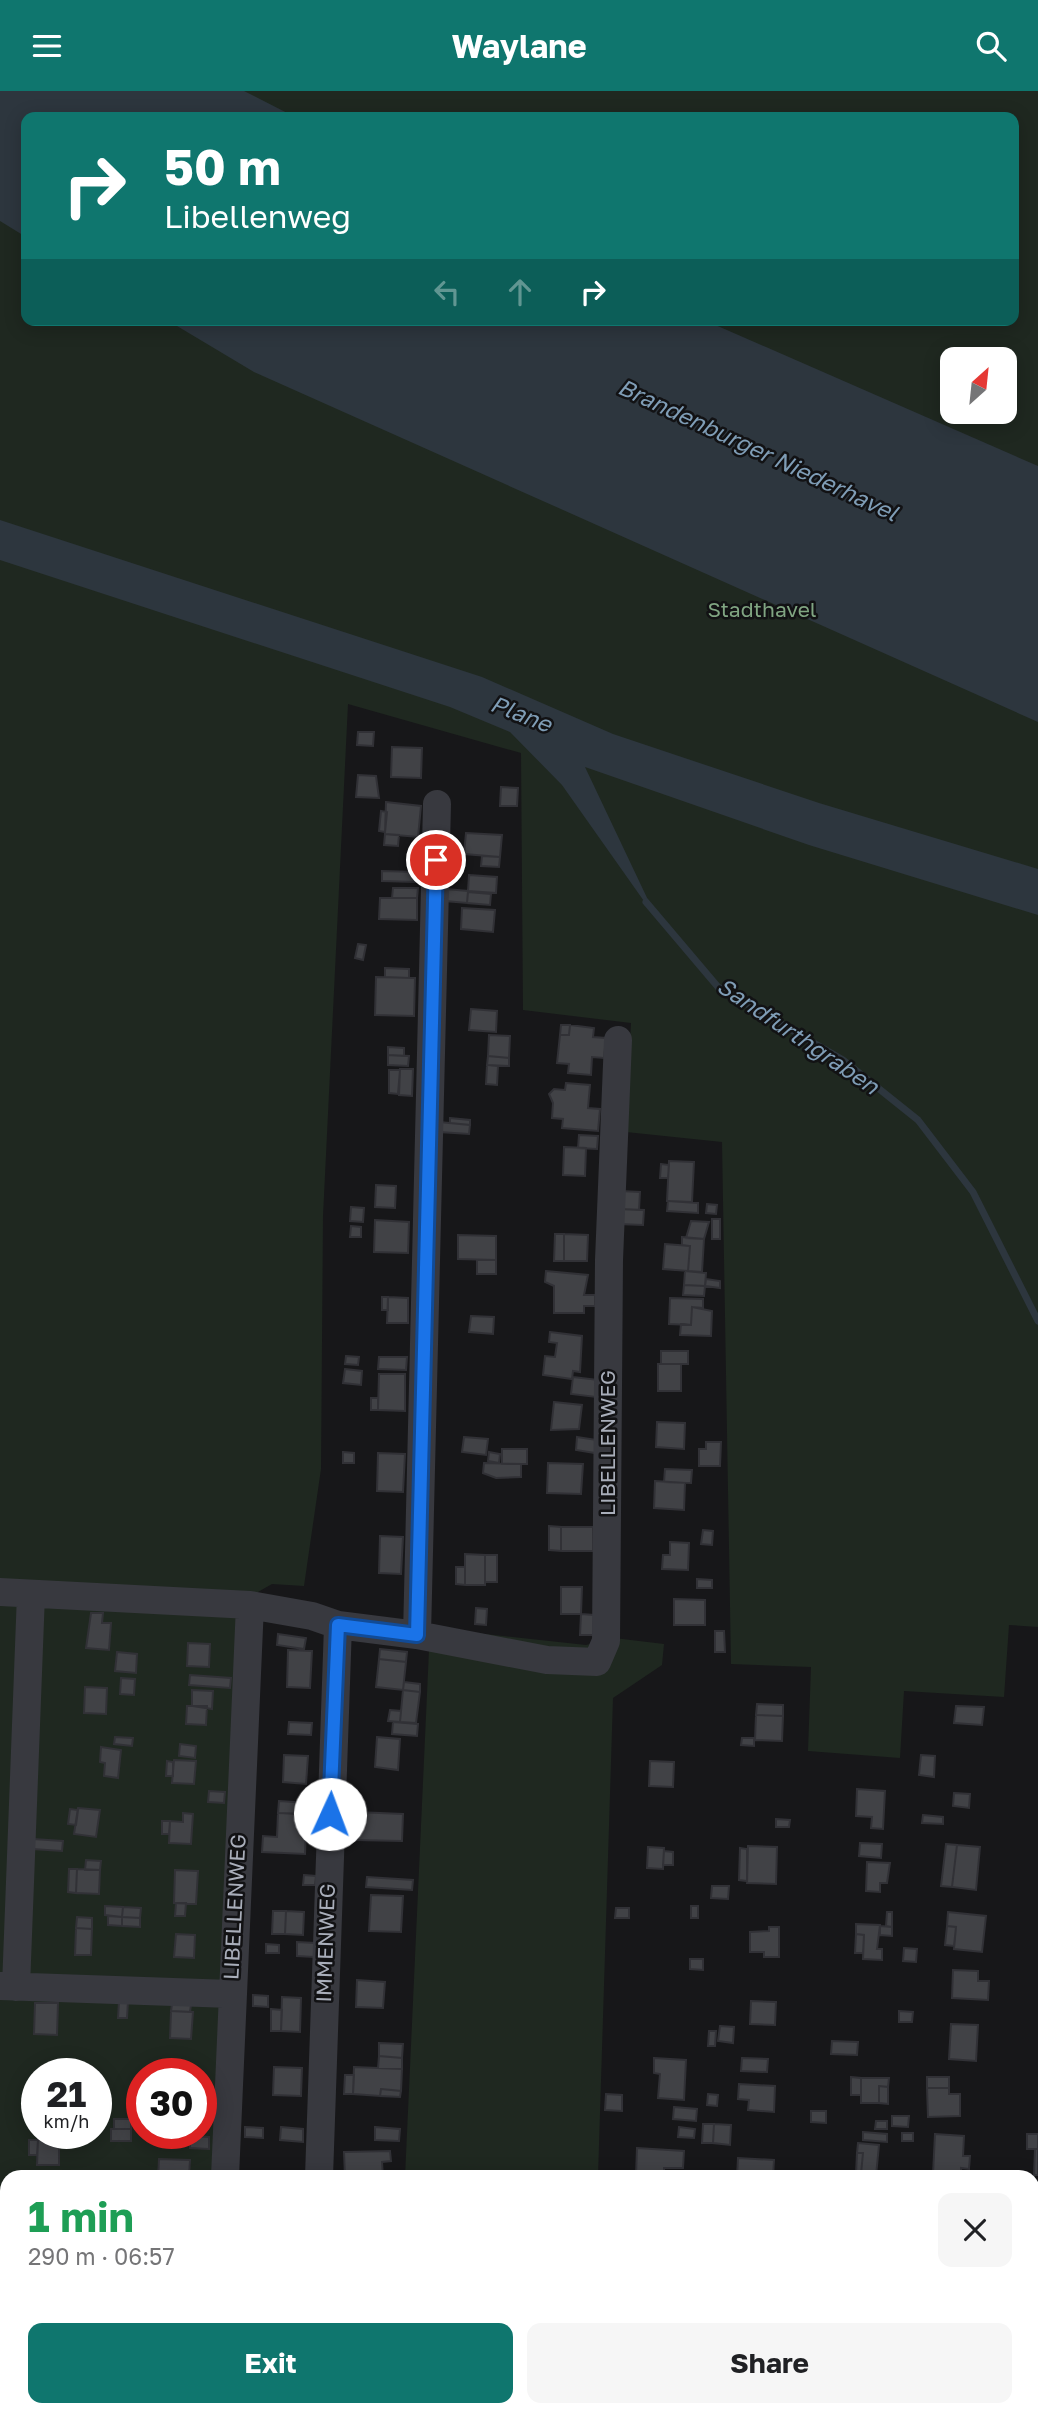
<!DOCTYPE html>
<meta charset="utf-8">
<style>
body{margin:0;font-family:"Golos Text",sans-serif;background:#f6f6f6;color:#202124;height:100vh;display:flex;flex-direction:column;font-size:26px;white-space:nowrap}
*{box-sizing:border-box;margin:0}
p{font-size:23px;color:#757577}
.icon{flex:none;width:38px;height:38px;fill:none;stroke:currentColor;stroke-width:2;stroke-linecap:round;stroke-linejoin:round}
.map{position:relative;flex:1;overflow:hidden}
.side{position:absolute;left:0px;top:2079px;width:1040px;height:247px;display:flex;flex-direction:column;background:#fff;border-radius:21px 21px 0 0;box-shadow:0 4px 18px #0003}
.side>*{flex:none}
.top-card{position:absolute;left:21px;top:21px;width:998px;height:214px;border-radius:14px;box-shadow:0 4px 18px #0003;background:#0f766e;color:#fff;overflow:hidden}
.needle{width:46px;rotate:27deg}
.tools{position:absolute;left:940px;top:256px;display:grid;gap:14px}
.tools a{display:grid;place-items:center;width:77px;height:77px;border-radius:14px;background:#fff;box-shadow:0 4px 18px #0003;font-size:35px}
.speed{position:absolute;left:21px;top:1967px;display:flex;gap:14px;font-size:35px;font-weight:700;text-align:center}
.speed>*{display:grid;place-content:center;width:91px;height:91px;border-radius:50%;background:#fff;box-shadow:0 4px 18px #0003;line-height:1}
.speed small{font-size:18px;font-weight:400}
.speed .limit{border:10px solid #d22;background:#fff;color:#111}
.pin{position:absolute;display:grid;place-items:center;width:60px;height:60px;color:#fff;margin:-30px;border:4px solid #fff;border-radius:50%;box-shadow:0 2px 7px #0007}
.me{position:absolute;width:77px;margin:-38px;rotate:2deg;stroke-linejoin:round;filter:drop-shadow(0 0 5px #0008)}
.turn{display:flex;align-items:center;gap:24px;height:147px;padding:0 28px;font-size:32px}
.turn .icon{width:91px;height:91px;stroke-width:2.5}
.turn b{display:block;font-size:49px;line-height:60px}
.lanes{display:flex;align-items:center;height:66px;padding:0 28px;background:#0003;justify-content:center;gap:35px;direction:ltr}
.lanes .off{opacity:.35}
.round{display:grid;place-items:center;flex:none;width:74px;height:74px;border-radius:14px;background:#f6f6f6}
.summary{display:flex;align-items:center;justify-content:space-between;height:119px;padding:0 28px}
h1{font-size:42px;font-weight:700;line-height:52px;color:#1e9e55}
.primary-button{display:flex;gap:14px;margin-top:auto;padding:14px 28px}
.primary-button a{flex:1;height:80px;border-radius:14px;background:#0f766e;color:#fff;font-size:28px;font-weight:700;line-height:80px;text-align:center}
.primary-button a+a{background:#f6f6f6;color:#202124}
header{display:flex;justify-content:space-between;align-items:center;height:91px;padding:0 28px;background:#0f766e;color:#fff;font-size:32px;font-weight:700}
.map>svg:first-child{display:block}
.green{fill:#1f2820;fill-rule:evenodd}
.water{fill:#2d363e}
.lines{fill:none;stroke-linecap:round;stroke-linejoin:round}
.stream{stroke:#2d363e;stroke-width:7}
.building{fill:#414246;stroke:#313136;stroke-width:2}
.minor{stroke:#38393f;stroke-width:28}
.route-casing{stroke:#114b97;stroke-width:18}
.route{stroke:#1a73e8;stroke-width:12}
.labels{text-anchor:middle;stroke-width:5;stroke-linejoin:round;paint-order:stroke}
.park-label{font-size:21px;fill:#80a582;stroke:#121214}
.street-label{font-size:21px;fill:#a9aeba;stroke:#121214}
.water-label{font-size:23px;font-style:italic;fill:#7f9db6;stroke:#121214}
</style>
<header><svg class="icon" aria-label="menu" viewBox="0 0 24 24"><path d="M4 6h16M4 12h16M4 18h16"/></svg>Waylane<svg class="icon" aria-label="search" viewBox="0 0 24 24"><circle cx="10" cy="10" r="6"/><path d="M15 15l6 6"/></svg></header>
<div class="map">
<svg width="1038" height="2325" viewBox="0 0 1038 2325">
<rect width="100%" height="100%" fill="#171719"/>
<path class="green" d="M0,0H1038V1536L1009,1534L1004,1606L904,1600L900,1667L808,1660L811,1576L731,1573L722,1051L626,1041L631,932L523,919L521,662L348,613L323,1125L321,1378L304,1495L272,1493L249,1506L0,1490ZM26,26H1013V229H26ZM952,268H1004V320H952Z
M0,1509L241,1525L217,2086H7V2298L0,2297ZM37,1983H96V2042H37ZM142,1983H201V2042H142Z
M430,1537L586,1554L614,1547L664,1553L662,1574L613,1607L598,2086H405Z"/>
<path class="water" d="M0,0H244L295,26H26V146L0,130Z
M167,229H704L1038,375V631L254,281Z
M0,429L482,586L613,643L819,712L1038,778V824L809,754L585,676L658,830L562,694L510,641L450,616L0,469Z"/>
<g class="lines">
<path class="stream" d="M646,811L718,896L843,969L918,1029L973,1101L1038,1230"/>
</g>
<path class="building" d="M358,641H374L373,655L357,654Z
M392,656L422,657L421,687L391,686Z
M358,684L376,685L379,707L356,706Z
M501,696L518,697L517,715H500Z
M386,711L421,715L418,746L385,743Z
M381,720L387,721L385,741L379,740Z
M466,742L502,744L500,766L464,763Z
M385,743L399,744L398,755L384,754Z
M482,765L500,766L499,776L481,775Z
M382,780L417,781L416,791L382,790Z
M469,784L497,786L496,802L468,800Z
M393,797H418L417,807H392Z
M446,798L468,800L467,812L445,810Z
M468,801L491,803L490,814L467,812Z
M380,807H417V829L379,828Z
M462,817L495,819L493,841L461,838Z
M358,853L366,854L363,869L355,867Z
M385,877L409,878V887L385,886Z
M376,886L415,887L414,925L375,924Z
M471,918L497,920L496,941L469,939Z
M561,934H570L569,944H560Z
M570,934L594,937L593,946L606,947L604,967L592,966L591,984L568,982L569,973L557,972L560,944H569Z
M489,944L510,945L509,967L488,965Z
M388,956L404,957V965L388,964Z
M388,964L409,965L408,975L388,974Z
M488,965L509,967V975L487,974Z
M487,974L498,975L497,994L486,993Z
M400,978H413L412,1005L399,1004Z
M389,979H400L398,1003L389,1002Z
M566,992L590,994L588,1017L600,1018L598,1040L562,1037L563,1028L552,1027L553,1012L549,1003L554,998L565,999Z
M450,1027L470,1029V1034L450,1032Z
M439,1031L470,1034L469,1043L439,1041Z
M579,1044L598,1045L597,1058L578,1057Z
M564,1056L586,1057L585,1085L563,1084Z
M669,1070L694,1071L692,1111L667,1110Z
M661,1073L669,1074L668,1087H660Z
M376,1094L396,1095L395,1117L375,1116Z
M620,1100L640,1101L639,1119L619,1118Z
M668,1110L698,1112V1122L667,1120Z
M707,1113L717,1114L716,1123L706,1122Z
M351,1116L364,1117L363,1131L350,1130Z
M619,1118L644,1119L643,1134L618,1133Z
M712,1128H720V1148H712Z
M375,1129L409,1131L408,1162L374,1161Z
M691,1130L709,1131L704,1148L686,1147Z
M351,1135L361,1136V1146H350Z
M555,1143H564V1170H554Z
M564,1143L588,1144L587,1170H564Z
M458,1144L496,1145V1169L458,1168Z
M682,1146L704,1148L702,1181L688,1180L690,1155L682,1154Z
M665,1153L690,1155L688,1180L663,1178Z
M477,1169H496V1183H477Z
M546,1180L588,1184L584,1204H595V1215H584V1222H554V1195L545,1191Z
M685,1180L706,1182L705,1195L684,1194Z
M706,1188L720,1190V1197L705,1195Z
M684,1194L705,1195L704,1205L683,1204Z
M382,1206H388V1219H382Z
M388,1206L408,1207V1232H387Z
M670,1207L703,1208V1217L692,1216L691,1234L669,1233Z
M692,1216L712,1220L711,1245L680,1244L681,1233L691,1234Z
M471,1225L494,1226L493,1243L469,1241Z
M550,1241L582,1245L580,1281L573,1280L572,1288L543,1284L545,1265L555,1266L557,1252L549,1251Z
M661,1260H688V1273H661Z
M346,1265L359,1266L358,1274L345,1273Z
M379,1266H407L406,1279L378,1278Z
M658,1273H681V1300H658Z
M345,1278L362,1280L361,1294L343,1292Z
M379,1283H405V1320L378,1319Z
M573,1286L599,1289L596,1306L571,1303Z
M371,1307H378V1319H371Z
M554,1311L582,1314L579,1338L551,1339Z
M657,1331L685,1332L684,1358L656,1356Z
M464,1346L488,1348L486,1364L462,1361Z
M577,1346L597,1349L595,1362L576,1359Z
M706,1351H721L720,1375H699V1358H706Z
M502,1358H527V1373H502Z
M343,1361L354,1362V1372H343Z
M489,1361L500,1363L499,1372L488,1370Z
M378,1362L405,1363L403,1401L377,1400Z
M484,1372L521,1373V1386L496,1387L483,1382Z
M548,1372L583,1373L581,1403L547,1402Z
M665,1378L692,1379L691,1392L664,1391Z
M655,1390L685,1392L684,1419L654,1417Z
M549,1435L561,1436V1460L549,1459Z
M561,1436H593V1460H561Z
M703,1439L713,1440L712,1454L701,1453Z
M380,1445L403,1446L401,1483L379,1482Z
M670,1451L689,1452L688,1479L662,1478L663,1464H670Z
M465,1463L485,1464V1494H465Z
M485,1464H497V1491H485Z
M456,1476H465V1494L456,1493Z
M697,1488L712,1489V1497H697Z
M561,1496H582L581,1523H561Z
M674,1508L705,1509V1534H674Z
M476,1517L487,1518L486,1534L475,1533Z
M91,1522H103L102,1532H111L109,1559L86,1557Z
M581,1523L594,1524L593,1544H580Z
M715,1540H724L725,1561H715Z
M278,1543L306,1547L304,1558L277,1554Z
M188,1552L210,1553L209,1576L187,1575Z
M380,1558L407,1561L406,1571L379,1568Z
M288,1559L312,1560L310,1597L287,1596Z
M117,1561L137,1563L136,1582L115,1580Z
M379,1568L406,1571L403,1599L376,1596Z
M190,1584L231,1587L230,1597L189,1594Z
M121,1587L135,1588L134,1604L120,1603Z
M404,1591L420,1593V1601L403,1599Z
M85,1596L107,1597L106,1623L84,1622Z
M192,1599L213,1600L212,1618L192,1615Z
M403,1599L420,1601L416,1632L400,1631Z
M757,1613L783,1614V1625L756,1624Z
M187,1615H207L206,1634L186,1633Z
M956,1615L984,1616L982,1634L954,1632Z
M390,1619L401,1620L400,1631L388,1630Z
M756,1624L783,1625L782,1650L755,1649Z
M289,1631L312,1632L311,1644L288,1643Z
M393,1631L418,1633L417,1645L392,1643Z
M115,1646L133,1647L132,1655L114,1653Z
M377,1646L400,1648L398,1679L375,1676Z
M742,1647H754V1655L741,1654Z
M180,1653L196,1655L195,1667L179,1665Z
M101,1656L121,1659L118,1687L104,1685L105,1672L100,1671Z
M284,1664L308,1665L306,1693L283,1691Z
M921,1664L935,1665L934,1686L919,1684Z
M174,1669L196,1670L194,1693L172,1692Z
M167,1670L173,1671V1685H166Z
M650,1670L674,1671L673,1696L649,1695Z
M857,1698L885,1700L883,1738L871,1737L872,1726L856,1725Z
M209,1700L225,1701L224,1712L208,1711Z
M954,1702L970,1703L969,1717L953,1715Z
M279,1710L308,1712L307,1723L278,1722Z
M78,1717L100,1719L96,1746L74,1743Z
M70,1718L78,1719L76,1734L68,1733Z
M356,1721L403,1723L402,1750L355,1749Z
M183,1722L193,1723L191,1753L169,1752L170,1730L183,1731Z
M278,1722L319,1724V1739L306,1738L305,1763L262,1761L263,1745L277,1746Z
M923,1724L943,1726V1733L922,1732Z
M776,1728L790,1729L789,1736H776Z
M162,1730H170L169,1743H162Z
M33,1748L63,1750L62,1760L32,1758Z
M860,1752L882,1753L881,1767L859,1765Z
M946,1753L957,1754L952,1796L941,1795Z
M957,1754L980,1756L976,1799L952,1796Z
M748,1755L777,1756L776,1793L747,1792Z
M648,1756L664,1757L663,1778L647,1777Z
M740,1757L747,1758V1790L739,1789Z
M664,1760L673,1761V1774H663Z
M86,1769L101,1770L100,1779H85Z
M867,1771L890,1772L887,1792H880V1801L866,1800Z
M69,1778H77L76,1802L68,1801Z
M77,1778L100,1779L99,1803L76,1802Z
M175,1779L198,1780L196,1813L174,1812Z
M304,1784L316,1785L315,1794H303Z
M367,1786L413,1789L412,1799L366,1796Z
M712,1795H729L728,1808L711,1807Z
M371,1804L403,1805L401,1841L369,1840Z
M176,1812H186L185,1825H175Z
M105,1815L123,1816L122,1826L105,1824Z
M691,1815H698V1827H691Z
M123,1816L141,1817L140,1827L122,1826Z
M616,1817H629V1827H615Z
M273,1820H286L285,1843H272Z
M286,1820L304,1821L303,1844L285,1843Z
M887,1821H892V1836L886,1835Z
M948,1821L986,1825L982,1861L954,1858L956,1836L947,1835Z
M108,1825L122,1826V1835L108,1834Z
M77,1826L92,1827V1838L76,1837Z
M122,1826L140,1827V1836L122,1835Z
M856,1833L880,1834L877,1858H882V1869L863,1868L864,1844L856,1843Z
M880,1835L892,1836V1845L880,1844Z
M947,1835L956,1836L954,1855L945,1854Z
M769,1836H779V1866H764V1861H750V1841L769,1840Z
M76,1837L92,1838L91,1864H75Z
M176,1843L195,1844L194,1867L174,1866Z
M856,1843L864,1844L863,1862H855Z
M297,1851L315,1852L314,1866L297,1865Z
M266,1853L279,1854V1862H266Z
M904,1857L917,1858L916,1871L903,1870Z
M690,1868H703V1879L690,1878Z
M953,1879L978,1880V1890H989L988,1909L952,1907Z
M357,1889L385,1891L383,1917L356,1916Z
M253,1904L268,1905V1916L253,1915Z
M282,1906L301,1907L300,1941L281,1940Z
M119,1910H128L127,1927H118Z
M751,1910L776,1911L775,1934L750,1933Z
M35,1912H58L57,1944L34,1943Z
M172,1913L191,1914L190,1921L171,1920Z
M271,1918L282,1919L281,1940H271Z
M171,1920L193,1921L191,1948L170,1947Z
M899,1920L913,1921L912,1931H899Z
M951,1933L978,1934L976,1970L949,1968Z
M720,1935L734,1936L733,1952L718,1950Z
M709,1940H716L715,1955H708Z
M832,1950L858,1951L857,1964L831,1963Z
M379,1952L403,1953L402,1967L379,1965Z
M379,1965L402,1967V1978L378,1977Z
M654,1967L686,1969L684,2009L658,2007L660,1983L654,1982Z
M742,1967L768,1968L767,1981L741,1980Z
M274,1976L302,1977L301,2005L273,2004Z
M354,1976L402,1978L401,2000L381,1998L380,2005L353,2003Z
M345,1984H354L353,2003H344Z
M851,1986L861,1987V2004H851Z
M927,1986H949V1997H927Z
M861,1987H889L888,1996L879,1995V2012H861Z
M739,1993L775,1995L774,2021L748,2019L749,2009L738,2008Z
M879,1995L888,1996V2013L879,2012Z
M927,1997H949V2003H960V2025L928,2026Z
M381,1998L401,2000L400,2006L380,2005Z
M606,2003L622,2004V2020L605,2019Z
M708,2003L718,2004L717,2015L707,2014Z
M674,2016L697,2018L696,2030L673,2028Z
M811,2020H826V2032L811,2031Z
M892,2025H909L908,2036L892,2035Z
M114,2028H131V2038H114Z
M876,2030H887V2038H875Z
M703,2033H714L713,2052H702Z
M714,2033L731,2034L730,2054L713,2052Z
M245,2036L263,2037V2047L245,2046Z
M281,2036L303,2038V2051L280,2049Z
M375,2036L400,2038L399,2050L375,2049Z
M679,2036L695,2038L694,2047L678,2046Z
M111,2038H131V2050H111Z
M863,2041L887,2043V2051L863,2049Z
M902,2042H913V2050H902Z
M935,2043L964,2045L963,2065H970L969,2078L961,2077V2084L933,2083Z
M1027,2043H1038V2058H1027Z
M190,2045L209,2046V2058L190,2057Z
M29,2049H38L37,2064H29Z
M38,2049H59V2074H37Z
M858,2052L879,2054L876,2085L861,2083L863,2062H857Z
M637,2057L684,2060L683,2077H664V2086L636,2085Z
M1035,2058H1038V2084H1034Z
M390,2060L391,2070L382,2071L383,2086H345L344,2061Z
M857,2062H863L861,2083H856Z
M738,2067L774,2069L773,2086H737Z
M159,2068L190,2069L189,2086H158Z
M1034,2177H1038V2204H1034Z
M1032,2245H1038V2269L1032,2268Z"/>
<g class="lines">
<path class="minor" d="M0,1501L250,1514L312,1525L338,1534L417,1544L547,1569L597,1571L606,1550L609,1169L618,949
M417,1544L437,713
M0,1895L231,1903
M16,1896L31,1503
M225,2086L250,1514
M319,2086L338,1534
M0,2307L7,2308
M290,2319L462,2325
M217,2325V2319"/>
</g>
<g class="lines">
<g class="route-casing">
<path id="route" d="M330,1723L338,1534L417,1544L436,769"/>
</g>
<use href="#route" class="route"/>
</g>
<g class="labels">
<g class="park-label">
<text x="762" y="526">Stadthavel</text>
</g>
<g class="street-label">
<text transform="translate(608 1352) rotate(-90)" y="7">LIBELLENWEG</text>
<text transform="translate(235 1816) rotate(-87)" y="7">LIBELLENWEG</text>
<text transform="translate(326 1852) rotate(-88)" y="7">IMMENWEG</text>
</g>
<g class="water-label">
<text transform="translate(758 359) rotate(25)" y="8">Brandenburger Niederhavel</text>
<text transform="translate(521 623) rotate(21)" y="8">Plane</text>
<text transform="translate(798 945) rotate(34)" y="8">Sandfurthgraben</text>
</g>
</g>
</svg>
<div class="tools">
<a><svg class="needle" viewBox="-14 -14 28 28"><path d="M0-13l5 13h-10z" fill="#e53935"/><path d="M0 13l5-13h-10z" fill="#757577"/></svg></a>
</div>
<div class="speed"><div>21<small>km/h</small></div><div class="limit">30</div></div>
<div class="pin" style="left:436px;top:769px;background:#d93025"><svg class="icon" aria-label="arrive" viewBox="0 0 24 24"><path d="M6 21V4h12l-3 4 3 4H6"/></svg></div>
<svg class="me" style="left:330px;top:1723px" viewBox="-20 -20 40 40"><circle r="19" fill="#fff"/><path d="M0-13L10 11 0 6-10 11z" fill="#1a73e8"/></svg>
<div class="top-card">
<div class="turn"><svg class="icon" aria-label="right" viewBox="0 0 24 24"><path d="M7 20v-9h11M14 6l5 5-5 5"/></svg><div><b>50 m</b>Libellenweg</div></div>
<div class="lanes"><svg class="icon off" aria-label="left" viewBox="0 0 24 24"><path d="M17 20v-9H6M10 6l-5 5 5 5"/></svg><svg class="icon off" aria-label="ahead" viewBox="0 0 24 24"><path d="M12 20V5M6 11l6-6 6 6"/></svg><svg class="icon" aria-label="right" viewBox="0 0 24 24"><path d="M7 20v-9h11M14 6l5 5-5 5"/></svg></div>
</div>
<section class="side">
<div class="summary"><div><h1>1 min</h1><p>290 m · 06:57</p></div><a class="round"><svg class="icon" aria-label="close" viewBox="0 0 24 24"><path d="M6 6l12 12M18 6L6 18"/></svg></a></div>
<div class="primary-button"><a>Exit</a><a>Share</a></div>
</section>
</div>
